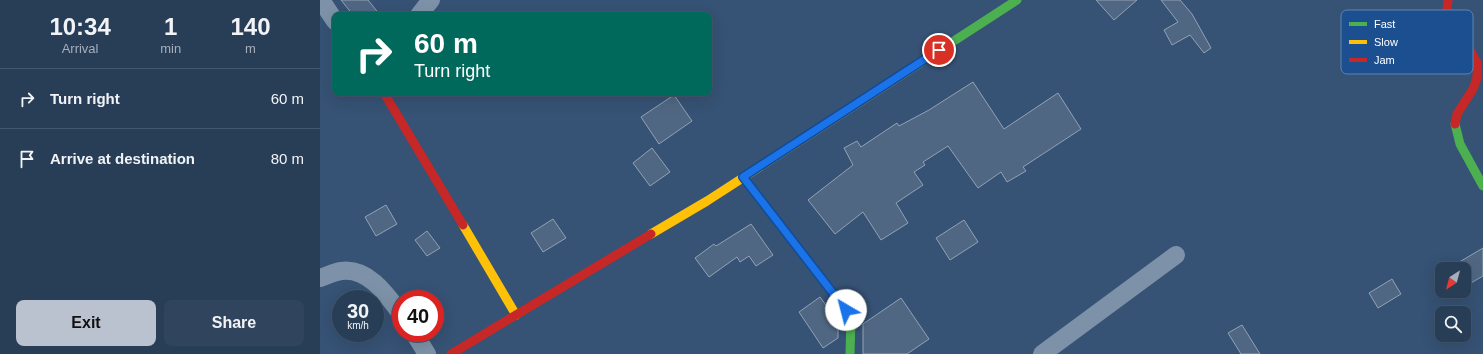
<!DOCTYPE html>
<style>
body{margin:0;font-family:Arial,sans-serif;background:#30455d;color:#f1f3f6;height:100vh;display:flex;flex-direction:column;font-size:15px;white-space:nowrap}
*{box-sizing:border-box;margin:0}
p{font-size:13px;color:#a5aeba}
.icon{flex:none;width:22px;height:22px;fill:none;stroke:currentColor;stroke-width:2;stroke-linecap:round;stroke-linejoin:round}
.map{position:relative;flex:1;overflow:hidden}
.details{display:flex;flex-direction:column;background:#283e57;width:320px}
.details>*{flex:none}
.banner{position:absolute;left:12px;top:12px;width:380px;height:84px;border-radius:8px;box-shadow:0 4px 16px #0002,0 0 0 1px #44576d;background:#00695c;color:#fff;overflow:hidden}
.needle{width:26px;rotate:216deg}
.fabs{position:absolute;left:1115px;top:262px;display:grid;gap:8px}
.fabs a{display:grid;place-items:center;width:36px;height:36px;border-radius:8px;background:#283e57;box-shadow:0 4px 16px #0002,0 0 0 1px #44576d;font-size:20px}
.speed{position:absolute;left:12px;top:290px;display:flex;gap:8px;font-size:20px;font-weight:700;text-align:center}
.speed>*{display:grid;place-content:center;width:52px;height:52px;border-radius:50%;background:#283e57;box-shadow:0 4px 16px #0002,0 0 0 1px #44576d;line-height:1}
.speed small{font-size:10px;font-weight:400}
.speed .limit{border:6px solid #d22;background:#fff;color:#111}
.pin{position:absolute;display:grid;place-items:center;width:34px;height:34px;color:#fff;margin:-17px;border:2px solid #fff;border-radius:50%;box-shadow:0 1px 4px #0007}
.me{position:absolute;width:44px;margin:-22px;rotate:323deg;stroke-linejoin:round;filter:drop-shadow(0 0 3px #0008)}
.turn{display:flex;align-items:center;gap:14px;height:84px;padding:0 16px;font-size:18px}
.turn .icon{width:52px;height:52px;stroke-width:2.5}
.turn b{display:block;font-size:28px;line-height:34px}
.eta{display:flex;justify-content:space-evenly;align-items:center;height:68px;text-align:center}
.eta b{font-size:24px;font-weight:700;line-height:28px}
.button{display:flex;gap:8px;margin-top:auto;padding:8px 16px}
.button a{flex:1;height:46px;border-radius:8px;background:#b9c2ce;color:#111;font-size:16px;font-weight:700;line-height:46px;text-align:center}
.button a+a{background:#30455d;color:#f1f3f6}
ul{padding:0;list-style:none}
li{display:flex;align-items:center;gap:12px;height:60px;padding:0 16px;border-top:1px solid #44576d}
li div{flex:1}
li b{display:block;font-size:15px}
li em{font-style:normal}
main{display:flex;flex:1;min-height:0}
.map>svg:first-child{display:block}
.building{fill:#506783;stroke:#92a2b6}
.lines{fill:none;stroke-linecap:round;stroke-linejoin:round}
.street{stroke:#7d92a8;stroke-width:18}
.fast{stroke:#4caf50;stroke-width:9}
.slow{stroke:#ffc107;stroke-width:9}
.jam{stroke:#c62828;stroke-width:9}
.route-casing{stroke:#114b97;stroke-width:10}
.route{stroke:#1a73e8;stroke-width:7}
.key{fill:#1b4f8f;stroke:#5f84b1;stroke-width:1}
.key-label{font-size:11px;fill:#fff}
</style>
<main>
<section class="details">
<div class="eta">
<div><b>10:34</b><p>Arrival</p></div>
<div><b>1</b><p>min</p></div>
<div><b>140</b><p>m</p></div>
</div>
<ul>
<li><svg class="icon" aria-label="right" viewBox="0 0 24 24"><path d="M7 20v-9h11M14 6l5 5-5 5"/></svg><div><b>Turn right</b></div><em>60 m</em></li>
<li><svg class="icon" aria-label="arrive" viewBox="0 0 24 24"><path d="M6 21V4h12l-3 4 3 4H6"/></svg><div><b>Arrive at destination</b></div><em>80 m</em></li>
</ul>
<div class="button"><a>Exit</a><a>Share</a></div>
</section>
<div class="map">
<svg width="1163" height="354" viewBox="0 0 1163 354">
<rect width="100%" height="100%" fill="#365274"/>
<path class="building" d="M21,0H48L60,15H33Z
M776,0H817L794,20Z
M841,0H860L872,14L891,48L884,53L870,35L852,45L844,30L858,22Z
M653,82L684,129L738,93L761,129L703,167L706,171L687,182L681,172L658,188L628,146L603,162L605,165L594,172L603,185L576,203L588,223L561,240L543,212L515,234L488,200L533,165L524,148L537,141L541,147L577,123L579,126L609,110Z
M354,95L372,121L339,144L321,117Z
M332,148L350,172L330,186L313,163Z
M66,205L77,224L56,236L45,217Z
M233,219L246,238L223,252L211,233Z
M644,220L658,242L630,260L616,238Z
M431,224L453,255L436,266L429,256L420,262L417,257L389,277L375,258L394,244L396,246Z
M107,231L120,248L107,256L95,240Z
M1163,248V276L1149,284L1144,277V269H1139L1136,264Z
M1072,279L1081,294L1058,308L1049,293Z
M500,297L518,322V338L503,348L479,312Z
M581,298L609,339L587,354H543V324Z
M922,325L940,354H921L908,333Z"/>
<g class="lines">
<path class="street" d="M1,0L15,21
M99,15L111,0
M0,278C7,276 14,272 21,271C48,267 67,295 81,314
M94,333L107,354
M722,354L856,255"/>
<path class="fast" d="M600,63L697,0
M1135,124L1140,144L1163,186
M423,177L526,310L531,319L530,354"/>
<path class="slow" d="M143,225L196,315
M331,234L387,201L600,63"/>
<path class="jam" d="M1128,0L1127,9L1157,63V78L1153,89L1137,114L1135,124
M64,93L143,225
M131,354L331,234"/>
</g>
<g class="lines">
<g class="route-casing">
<path id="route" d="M526,310L423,177L619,50"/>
</g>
<use href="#route" class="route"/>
</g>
<rect x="1021" y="10" width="132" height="64" rx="6" class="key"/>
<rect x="1029" y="22" width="18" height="4" fill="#4caf50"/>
<rect x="1029" y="40" width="18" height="4" fill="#ffc107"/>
<rect x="1029" y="58" width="18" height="4" fill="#c62828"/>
<g class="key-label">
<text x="1054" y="28">Fast</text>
<text x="1054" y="46">Slow</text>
<text x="1054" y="64">Jam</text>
</g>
</svg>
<div class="fabs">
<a><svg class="needle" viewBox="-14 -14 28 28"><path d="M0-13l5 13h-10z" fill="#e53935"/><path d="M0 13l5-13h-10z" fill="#a5aeba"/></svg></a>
<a><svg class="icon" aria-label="search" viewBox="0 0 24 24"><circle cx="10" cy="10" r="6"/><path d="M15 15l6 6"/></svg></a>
</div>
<div class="speed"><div>30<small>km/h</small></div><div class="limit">40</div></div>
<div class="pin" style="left:619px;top:50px;background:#d93025"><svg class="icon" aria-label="arrive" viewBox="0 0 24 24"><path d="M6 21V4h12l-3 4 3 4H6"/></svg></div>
<svg class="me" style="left:526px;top:310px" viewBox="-20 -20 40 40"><circle r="19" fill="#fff"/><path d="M0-13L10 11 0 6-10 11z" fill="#1a73e8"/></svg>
<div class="banner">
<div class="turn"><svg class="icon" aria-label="right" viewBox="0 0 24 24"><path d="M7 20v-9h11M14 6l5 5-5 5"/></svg><div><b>60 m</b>Turn right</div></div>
</div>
</div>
</main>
